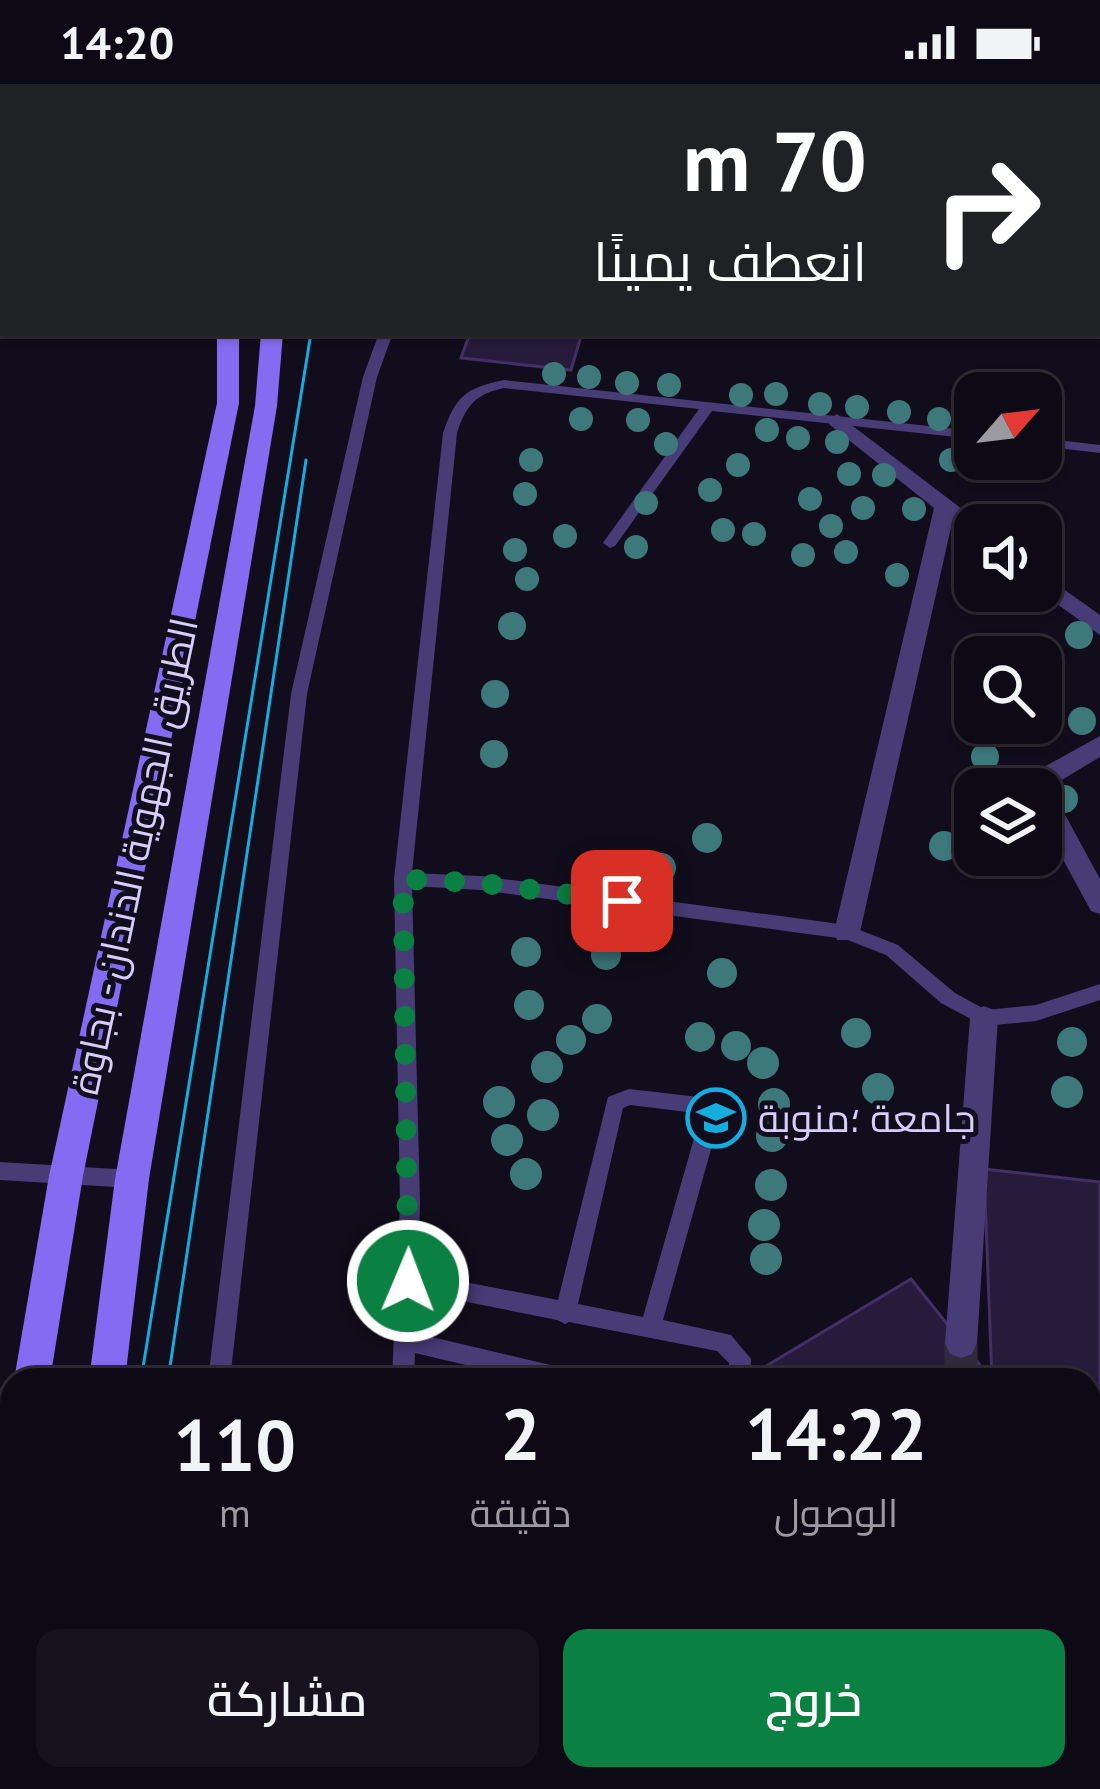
<!DOCTYPE html>
<html lang="ar">
<meta charset="utf-8">
<style>
body{margin:0;font-family:"PT Sans",Cairo,sans-serif;background:#17131e;color:#f1f3f6;direction:rtl;height:100vh;display:flex;flex-direction:column;font-size:45px;white-space:nowrap}
*{box-sizing:border-box;margin:0}
p{font-size:39px;color:#9b9aa0}
.icon{flex:none;width:66px;height:66px;fill:none;stroke:currentColor;stroke-width:2;stroke-linecap:round;stroke-linejoin:round}
.map{position:relative;flex:1;overflow:hidden;direction:ltr}
.side{position:absolute;left:0px;top:1284px;width:1101px;height:423px;display:flex;flex-direction:column;background:#0e0a15;border-radius:36px 36px 0 0;box-shadow:0 3px 9px #0004,0 0 0 3px #2e2b34;direction:rtl}
.side>*{flex:none}
.banner{position:absolute;left:0px;top:0px;width:1101px;height:252px;box-shadow:0 3px 9px #0004,0 0 0 3px #2e2b34;direction:rtl;background:#202124;color:#fff;overflow:hidden}
.needle{width:78px;rotate:62deg}
.controls{position:absolute;left:954px;top:288px;display:grid;gap:24px}
.controls a{display:grid;place-items:center;width:108px;height:108px;border-radius:24px;background:#0e0a15;box-shadow:0 3px 9px #0004,0 0 0 3px #2e2b34;font-size:60px}
.pin{position:absolute;display:grid;place-items:center;width:102px;height:102px;color:#fff;margin:-51px;border-radius:24px;box-shadow:0 6px 18px #0006}
.me{position:absolute;width:132px;margin:-66px;rotate:1deg;stroke-linejoin:round;filter:drop-shadow(0 0 9px #0008)}
.turn{display:flex;align-items:center;gap:42px;height:252px;padding:0 36px;font-size:54px}
.turn .icon{width:156px;height:156px;stroke-width:2.5}
.turn b{display:block;font-size:84px;line-height:102px}
.eta{display:flex;justify-content:space-evenly;align-items:center;height:204px;text-align:center}
.eta b{font-size:72px;font-weight:600;line-height:84px}
.primary-button{display:flex;gap:24px;margin-top:auto;padding:24px 36px}
.primary-button a{flex:1;height:138px;border-radius:24px;background:#0b8043;color:#fff;font-size:48px;font-weight:600;line-height:138px;text-align:center}
.primary-button a+a{background:#17131e;color:#f1f3f6}
.status{display:flex;justify-content:space-between;align-items:center;height:84px;padding:0 60px;background:#0e0a15;direction:ltr}
.status svg{height:33px;fill:currentColor}
.map>svg:first-child{display:block}
.building{fill:#261b3b;stroke:#422f65;stroke-width:3}
.lines{fill:none;stroke-linecap:round;stroke-linejoin:round}
.pedestrian-tunnel{stroke:#302a3d;stroke-width:33;stroke-dasharray:33 16;stroke-linecap:butt}
.service{fill:#473c76;fill-rule:evenodd}
.pedestrian{fill:#473c76;fill-rule:evenodd}
.secondary{fill:#836cf1;fill-rule:evenodd}
.tram{stroke:#15acde;stroke-width:3}
.tree{fill:#3d797a}
.route{stroke:#0b8043;stroke-width:21;stroke-dasharray:0 37.8}
.labels{text-anchor:middle;stroke-width:10;stroke-linejoin:round;paint-order:stroke}
.street-label{font-size:39px;fill:#d8ccfa;stroke:#120d1c}
.poi-label{font-size:39px;fill:#d8ccfa;stroke:#120d1c;text-anchor:start}
</style>
<div class="status"><b>14:20</b><svg viewBox="0 0 49 12"><path d="M0 12V9h3v3zM5 12V6h3v6zM10 12V3h3v9zM15 12V0h3v12zM26 1h20v11H26zM47 4h2v5h-2z"/></svg></div>
<div class="map">
<svg width="1100" height="1705" viewBox="0 0 1100 1705">
<rect width="100%" height="100%" fill="#120d1c"/>
<path class="building" d="M470,249H582L571,286L461,274Z
M984,1085L1100,1098V1705H1001V1695H1089V1296H992Z
M911,1195L992,1296H771L763,1284Z"/>
<g class="lines">
<path class="pedestrian-tunnel" d="M961,1259V1296"/>
<path class="service" d="M406,0H418V3H406Z
M441,0H453V3H441Z
M478,0H490V3H478Z
M525,0H537V3H525Z
M379,249H393L377,293L307,610L230,1296H208L291,610L363,293Z
M504,296L975,347V355L712,327L615,462L610,464L603,459L605,456L699,325L504,304C475,310 466,322 457,349L412,789L481,792L847,841L898,861L955,909L986,926L1036,921L1100,900V916L1036,937L984,942L941,919L886,871L845,855L481,806L412,802L420,1118L418,1189L558,1216L608,1013L629,1005L699,1013L714,1020L719,1037L663,1236L731,1251L751,1275L750,1296H728L729,1279L717,1267L569,1238L565,1240L557,1236L417,1208L415,1249L572,1286L580,1289L583,1296H529L415,1269L414,1296H392L400,1118L394,795L443,349C456,312 465,304 504,296ZM630,1021L695,1029L699,1037L643,1233L578,1220L623,1024Z
M1041,354L1100,361V369L1041,362Z
M0,1078L132,1086L139,1089L142,1095L139,1101L132,1104L0,1096Z
M156,1695H180L179,1705H155Z
M364,1695H388L387,1705H363Z"/>
<path class="pedestrian" d="M837,330L983,441H975V453L952,439L860,848L857,856H837L834,848L934,424L830,341L827,336Z
M1041,489L1100,531V551L1039,507Z
M1100,652V673L1050,703L1100,795V830L1091,827L1041,735V705H1025L1022,700L1026,693Z
M984,922L994,926L998,934L977,1259L972,1270L961,1274L950,1270L945,1259L970,934L974,926Z
M957,1695H995L996,1705H958Z"/>
<path class="secondary" d="M217,249H239V319L83,1092L50,1296H14L49,1092L217,319Z
M261,249H283L277,322L149,1095L125,1296H89L115,1095L255,322Z
M12,1391V1494L0,1499V1396Z
M19,1695H61L58,1705H16Z"/>
<path class="tram" d="M141,1296L311,249
M168,1296L306,376
M73,1705L75,1695
M104,1705L106,1695"/>
</g>
<g class="tree">
<circle cx="554" cy="290" r="12"/>
<circle cx="589" cy="293" r="12"/>
<circle cx="627" cy="299" r="12"/>
<circle cx="669" cy="301" r="12"/>
<circle cx="776" cy="310" r="12"/>
<circle cx="741" cy="311" r="12"/>
<circle cx="820" cy="320" r="12"/>
<circle cx="857" cy="323" r="12"/>
<circle cx="899" cy="328" r="12"/>
<circle cx="581" cy="335" r="12"/>
<circle cx="939" cy="335" r="12"/>
<circle cx="638" cy="336" r="12"/>
<circle cx="767" cy="346" r="12"/>
<circle cx="798" cy="354" r="12"/>
<circle cx="837" cy="358" r="12"/>
<circle cx="666" cy="360" r="12"/>
<circle cx="531" cy="376" r="12"/>
<circle cx="951" cy="376" r="12"/>
<circle cx="738" cy="381" r="12"/>
<circle cx="849" cy="390" r="12"/>
<circle cx="884" cy="391" r="12"/>
<circle cx="710" cy="406" r="12"/>
<circle cx="525" cy="410" r="12"/>
<circle cx="810" cy="415" r="12"/>
<circle cx="646" cy="419" r="12"/>
<circle cx="863" cy="424" r="12"/>
<circle cx="914" cy="425" r="12"/>
<circle cx="831" cy="442" r="12"/>
<circle cx="723" cy="446" r="12"/>
<circle cx="754" cy="450" r="12"/>
<circle cx="565" cy="452" r="12"/>
<circle cx="636" cy="463" r="12"/>
<circle cx="515" cy="466" r="12"/>
<circle cx="846" cy="468" r="12"/>
<circle cx="803" cy="471" r="12"/>
<circle cx="897" cy="491" r="12"/>
<circle cx="527" cy="495" r="12"/>
<circle cx="512" cy="542" r="14"/>
<circle cx="1079" cy="551" r="14"/>
<circle cx="495" cy="610" r="14"/>
<circle cx="1082" cy="637" r="14"/>
<circle cx="494" cy="670" r="14"/>
<circle cx="985" cy="673" r="14"/>
<circle cx="1064" cy="715" r="14"/>
<circle cx="707" cy="754" r="15"/>
<circle cx="944" cy="762" r="15"/>
<circle cx="661" cy="784" r="15"/>
<circle cx="526" cy="868" r="15"/>
<circle cx="606" cy="871" r="15"/>
<circle cx="722" cy="889" r="15"/>
<circle cx="529" cy="921" r="15"/>
<circle cx="597" cy="935" r="15"/>
<circle cx="856" cy="949" r="15"/>
<circle cx="700" cy="953" r="15"/>
<circle cx="571" cy="956" r="15"/>
<circle cx="1072" cy="958" r="15"/>
<circle cx="736" cy="962" r="15"/>
<circle cx="763" cy="979" r="16"/>
<circle cx="547" cy="983" r="16"/>
<circle cx="878" cy="1005" r="16"/>
<circle cx="1067" cy="1008" r="16"/>
<circle cx="499" cy="1018" r="16"/>
<circle cx="774" cy="1020" r="16"/>
<circle cx="543" cy="1031" r="16"/>
<circle cx="772" cy="1052" r="16"/>
<circle cx="507" cy="1056" r="16"/>
<circle cx="526" cy="1090" r="16"/>
<circle cx="771" cy="1101" r="16"/>
<circle cx="764" cy="1141" r="16"/>
<circle cx="766" cy="1175" r="16"/>
</g>
<g class="lines">
<path class="route" d="M408,1197L403,795L481,799L622,817"/>
</g>
<defs>
<g id="university-ring" transform="scale(3)"><circle r="9.5" fill="#120d1c" stroke="#15acde" stroke-width="1.5"/><path d="M0-5L7-2L0 1L-7-2ZM-4 1L0 2.5L4 1V4Q0 6-4 4Z" fill="#15acde"/></g>
</defs>
<g fill-rule="evenodd">
<use href="#university-ring" x="716" y="1034"/>
</g>
<g class="labels">
<g class="street-label">
<text transform="translate(134 772) rotate(-78)" y="14">الطريق الجهوية الدندان - بجاوة</text>
</g>
<g class="poi-label">
<text x="758" y="1048">جامعة ؛منوبة</text>
</g>
</g>
</svg>
<div class="controls">
<a><svg class="needle" viewBox="-14 -14 28 28"><path d="M0-13l5 13h-10z" fill="#e53935"/><path d="M0 13l5-13h-10z" fill="#9b9aa0"/></svg></a>
<a><svg class="icon" aria-label="sound" viewBox="0 0 24 24"><path d="M4 9h4l5-4v14l-5-4H4zM17 9q2 3 0 6"/></svg></a>
<a><svg class="icon" aria-label="search" viewBox="0 0 24 24"><circle cx="10" cy="10" r="6"/><path d="M15 15l6 6"/></svg></a>
<a><svg class="icon" aria-label="layers" viewBox="0 0 24 24"><path d="M12 4l9 5-9 5-9-5zM3 14l9 5 9-5"/></svg></a>
</div>
<div class="pin" style="left:622px;top:817px;background:#d93025"><svg class="icon" aria-label="arrive" viewBox="0 0 24 24"><path d="M6 21V4h12l-3 4 3 4H6"/></svg></div>
<svg class="me" style="left:408px;top:1197px" viewBox="-20 -20 40 40"><circle r="17" fill="#0b8043" stroke="#fff" stroke-width="3"/><path d="M0-11L8 9 0 5-8 9z" fill="#fff"/></svg>
<div class="banner">
<div class="turn"><svg class="icon" aria-label="right" viewBox="0 0 24 24"><path d="M7 20v-9h11M14 6l5 5-5 5"/></svg><div><b>70 m</b>انعطف يمينًا</div></div>
</div>
<section class="side">
<div class="eta">
<div><b>14:22</b><p>الوصول</p></div>
<div><b>2</b><p>دقيقة</p></div>
<div><b>110</b><p>m</p></div>
</div>
<div class="primary-button"><a>خروج</a><a>مشاركة</a></div>
</section>
</div>
